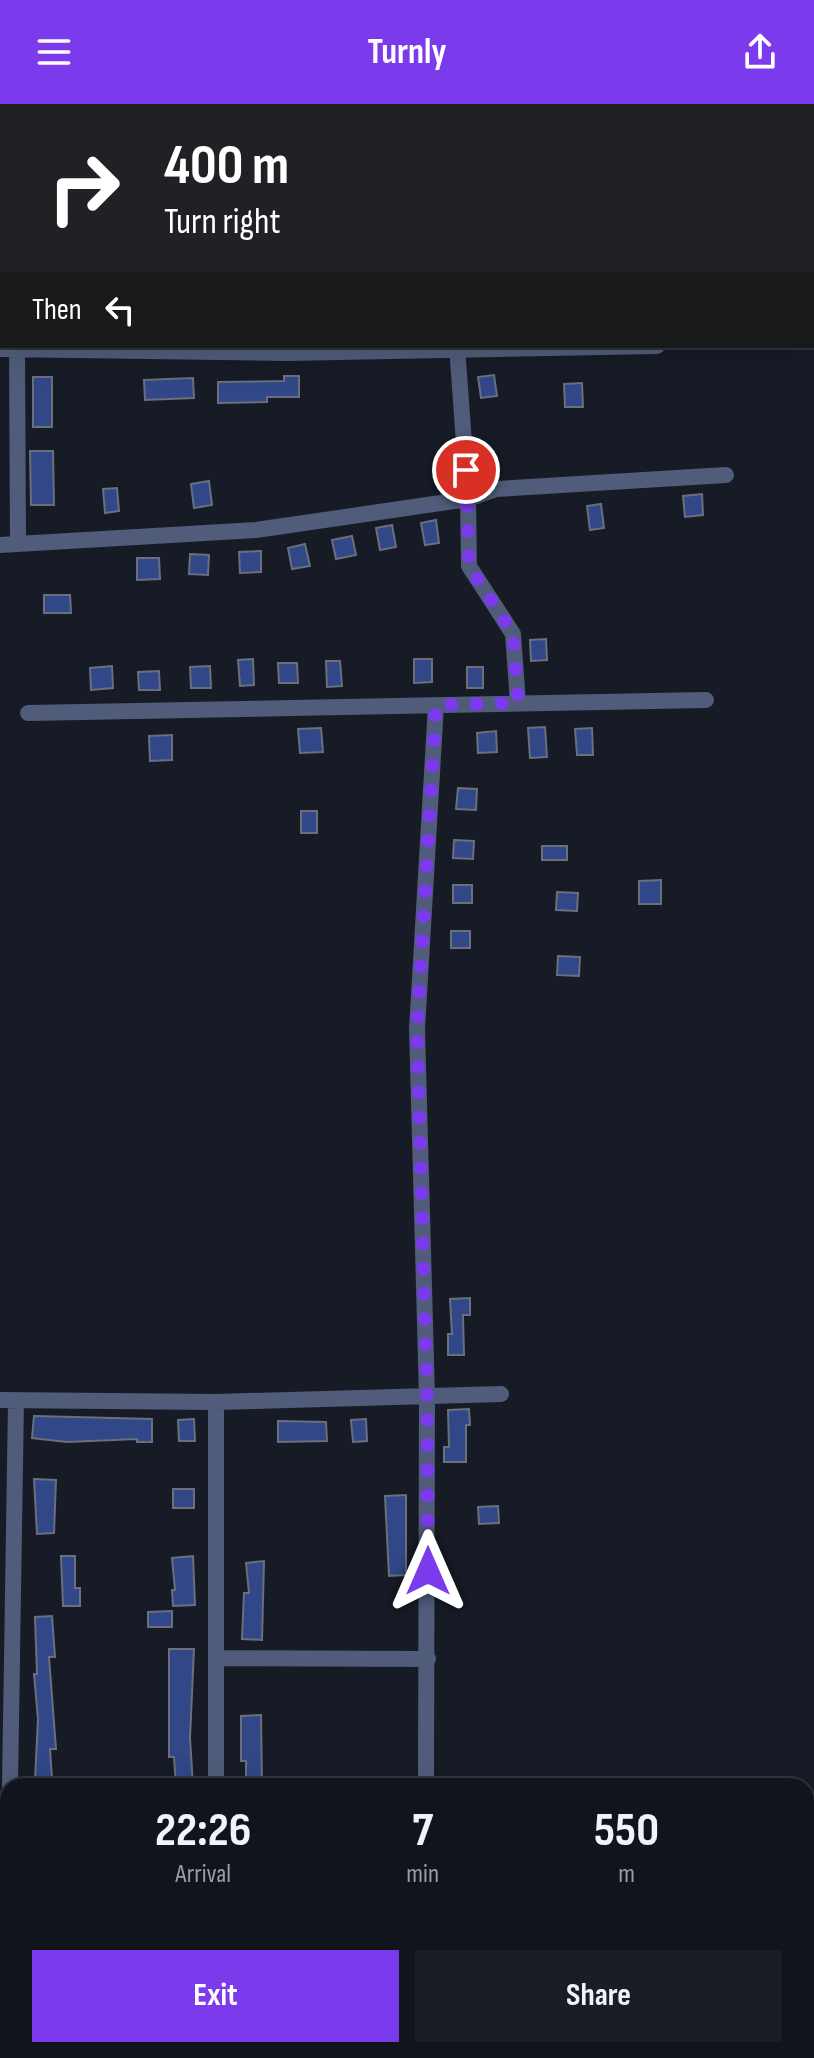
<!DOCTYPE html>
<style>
body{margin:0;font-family:"Sofia Sans Condensed",sans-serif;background:#191d25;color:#f1f3f6;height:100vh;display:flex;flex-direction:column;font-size:30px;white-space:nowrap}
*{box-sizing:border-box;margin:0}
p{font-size:26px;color:#9c9ea3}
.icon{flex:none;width:44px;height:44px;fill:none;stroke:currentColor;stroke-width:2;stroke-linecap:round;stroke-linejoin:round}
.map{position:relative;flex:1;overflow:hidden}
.drawer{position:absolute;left:0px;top:1674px;width:814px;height:280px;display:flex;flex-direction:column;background:#10141c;border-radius:24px 24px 0 0;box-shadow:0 8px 32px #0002,0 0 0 2px #30333b}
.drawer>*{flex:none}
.banner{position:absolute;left:0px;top:0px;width:814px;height:244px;box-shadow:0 8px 32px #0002,0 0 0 2px #30333b;background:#202124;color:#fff;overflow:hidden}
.pin{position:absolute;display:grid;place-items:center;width:68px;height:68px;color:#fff;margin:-34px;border:4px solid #fff;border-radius:50%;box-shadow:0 2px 8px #0007}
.me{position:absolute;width:88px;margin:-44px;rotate:0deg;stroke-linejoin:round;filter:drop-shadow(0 0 6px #0008)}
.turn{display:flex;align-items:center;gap:28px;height:168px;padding:0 32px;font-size:36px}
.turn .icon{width:104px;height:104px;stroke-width:2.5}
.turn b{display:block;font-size:56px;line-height:68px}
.then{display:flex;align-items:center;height:76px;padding:0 32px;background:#0003;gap:16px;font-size:30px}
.eta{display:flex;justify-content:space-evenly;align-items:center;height:136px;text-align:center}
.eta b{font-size:48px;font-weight:700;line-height:56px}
.cta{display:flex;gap:16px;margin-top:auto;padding:16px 32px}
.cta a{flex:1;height:92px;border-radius:0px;background:#7c3aed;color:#fff;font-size:32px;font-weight:700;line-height:92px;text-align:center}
.cta a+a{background:#191d25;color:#f1f3f6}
header{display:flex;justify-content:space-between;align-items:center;height:104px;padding:0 32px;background:#7c3aed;color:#fff;font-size:36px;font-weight:700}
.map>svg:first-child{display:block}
.building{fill:#314787;stroke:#696f7d;stroke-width:2}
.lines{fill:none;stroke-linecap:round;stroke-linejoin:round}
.street{stroke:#505c79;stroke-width:16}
.route{stroke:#7c3aed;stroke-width:14;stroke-dasharray:0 25.2}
</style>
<header><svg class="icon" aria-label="menu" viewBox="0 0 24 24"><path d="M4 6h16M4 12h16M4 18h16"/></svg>Turnly<svg class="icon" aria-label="share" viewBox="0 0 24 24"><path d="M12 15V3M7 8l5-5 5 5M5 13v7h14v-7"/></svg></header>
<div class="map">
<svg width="814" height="1954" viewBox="0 0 814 1954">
<rect width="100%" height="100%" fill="#161b26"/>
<path class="building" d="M494,271L497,292L481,294L478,273Z
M284,272H299V293H267V298L218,299V278L284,277Z
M33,273H52V323H33Z
M193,274L194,294L145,296L144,276Z
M582,279L583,303H565L564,280Z
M30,347H53L54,401H31Z
M209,377L212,401L194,404L191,380Z
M117,384L119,407L105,409L103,385Z
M702,390L703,411L685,413L683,392Z
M601,400L604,424L590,426L587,402Z
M436,416L439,439L425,441L421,419Z
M392,421L396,443L380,446L376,424Z
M352,432L356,451L336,455L332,436Z
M305,440L310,462L292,465L288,444Z
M261,447V468L240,469L239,448Z
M190,450L209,451L208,471L189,470Z
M137,454H159L160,475L137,476Z
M44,491H70L71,509H44Z
M546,535L547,556L531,557L530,536Z
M253,555L254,581L240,582L238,556Z
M414,555H432V578L414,579Z
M326,557H340L342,582L327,583Z
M278,559H297L298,579H279Z
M112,562L113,584L91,586L90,564Z
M210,562L211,584H191L190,563Z
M467,563H483V584H467Z
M159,567L160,586H139L138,568Z
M545,623L547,653L530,654L528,624Z
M321,624L323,648L300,649L298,625Z
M592,624L593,651H577L575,625Z
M496,627L497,648L478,649L477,629Z
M172,631V656L150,657L149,632Z
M458,684L477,685L476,706L456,705Z
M301,707H317V729H301Z
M454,736L474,737L473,755L453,754Z
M542,742H567V756H542Z
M661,776V800H639V777Z
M453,781H472V799H453Z
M557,788L578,789L577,807L556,806Z
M451,827H470V844H451Z
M558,852L580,853L579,872L557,871Z
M470,1194V1211H463L464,1251H448V1230H452L450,1195Z
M469,1305L470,1321H466V1358H444V1343H449L448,1306Z
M34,1312L152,1315V1338H137V1335L67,1338L32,1334Z
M194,1315L195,1337H179L178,1316Z
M366,1315L367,1337L353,1338L351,1316Z
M278,1317L326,1318L327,1337L278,1338Z
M34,1375L56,1376L54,1429L37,1430Z
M173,1385H194V1404H173Z
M406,1391V1471L389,1472L385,1392Z
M498,1402L499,1419L479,1420L478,1403Z
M61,1452H75V1484H80V1502H63Z
M193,1452L195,1501L173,1502L172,1486H175L172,1454Z
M264,1457L262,1536L242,1535L244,1489H249L246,1459Z
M172,1507V1523H148V1508Z
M52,1512L55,1553H49L56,1645H50L52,1674L35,1676L38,1615L34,1570H37L35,1513Z
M169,1545H194L190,1634L193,1682H176L174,1653H169Z
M261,1611L262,1682H246V1657H241V1612Z"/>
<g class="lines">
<path class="street" d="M435,0L436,2
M648,2V0
M0,63H2
M0,119L2,133
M812,236H814
M17,242L18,438
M457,242L468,395L469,462L513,530L518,599
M0,245L287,249L657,242
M0,441L256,426L468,395L496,385L726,371
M28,609L706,596
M0,1296L216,1298L501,1290
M217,1554L428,1555
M10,1682L16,1296
M216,1682V1298
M426,1682L427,1293L417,925L436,601
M806,1874H814
M0,1953L215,1948L423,1952
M5,1954L8,1812"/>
</g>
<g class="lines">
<path class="route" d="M428,1467L427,1293L417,925L436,601L518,599L513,530L469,462L466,366"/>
</g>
</svg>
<div class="pin" style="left:466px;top:366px;background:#d93025"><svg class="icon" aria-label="arrive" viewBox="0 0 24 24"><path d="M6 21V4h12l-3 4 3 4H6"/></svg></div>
<svg class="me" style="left:428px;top:1467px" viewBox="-20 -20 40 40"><path d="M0-17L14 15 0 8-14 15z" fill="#7c3aed" stroke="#fff" stroke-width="4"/></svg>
<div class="banner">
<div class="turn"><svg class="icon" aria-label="right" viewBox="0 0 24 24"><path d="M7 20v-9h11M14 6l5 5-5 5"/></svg><div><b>400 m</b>Turn right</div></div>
<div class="then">Then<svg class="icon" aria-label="left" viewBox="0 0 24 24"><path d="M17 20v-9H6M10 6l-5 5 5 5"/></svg></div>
</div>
<section class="drawer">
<div class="eta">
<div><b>22:26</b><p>Arrival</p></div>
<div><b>7</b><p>min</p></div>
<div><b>550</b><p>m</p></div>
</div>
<div class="cta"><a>Exit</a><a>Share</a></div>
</section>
</div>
